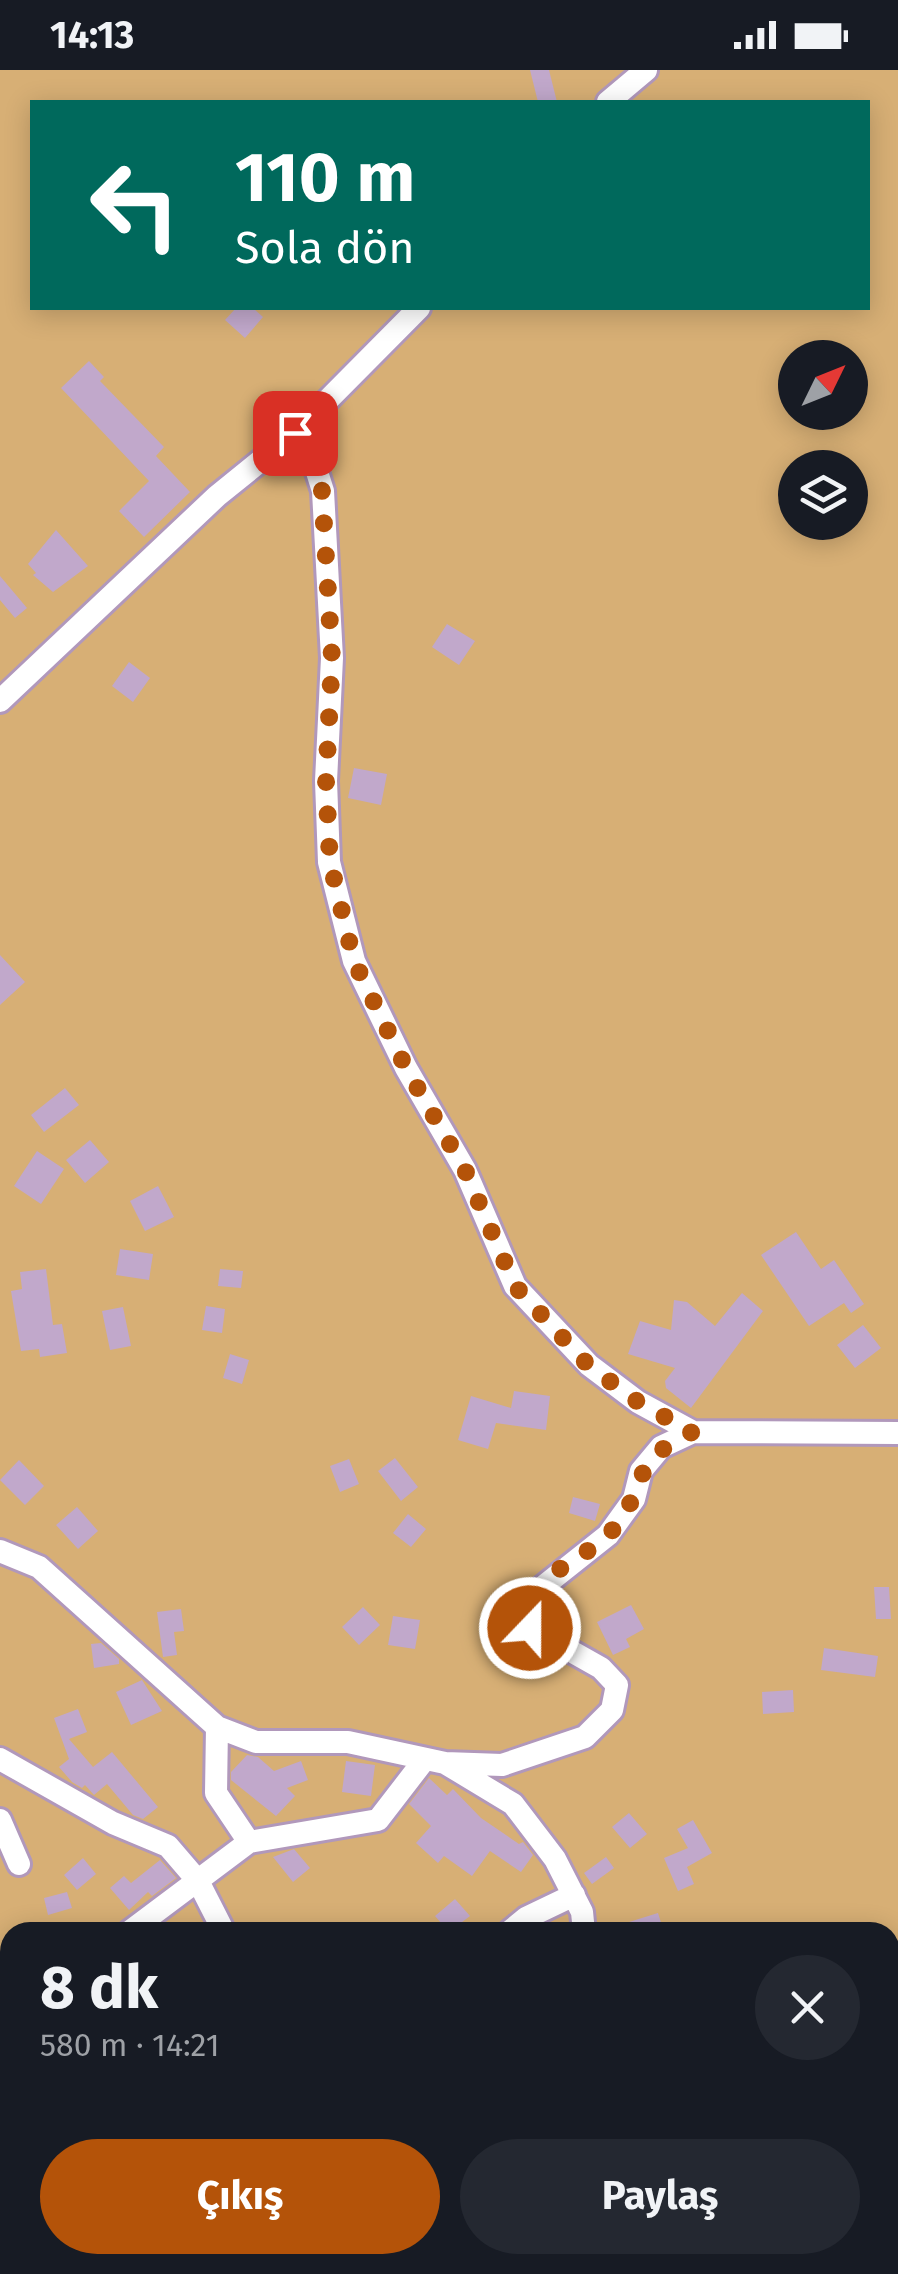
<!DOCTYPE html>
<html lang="tr">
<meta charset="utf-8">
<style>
body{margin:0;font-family:"Fira Sans",sans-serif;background:#242831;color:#f1f3f6;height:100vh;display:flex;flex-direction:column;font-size:38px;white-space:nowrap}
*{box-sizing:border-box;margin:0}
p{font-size:32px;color:#9ea1a6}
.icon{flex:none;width:55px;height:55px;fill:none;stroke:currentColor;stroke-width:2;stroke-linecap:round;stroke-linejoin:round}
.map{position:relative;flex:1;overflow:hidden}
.details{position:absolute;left:0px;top:1852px;width:900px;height:352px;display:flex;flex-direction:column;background:#171b24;border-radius:30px 30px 0 0;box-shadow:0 5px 25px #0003}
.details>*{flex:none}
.guide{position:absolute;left:30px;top:30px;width:840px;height:210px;border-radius:0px;box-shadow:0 5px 25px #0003;background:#00695c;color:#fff;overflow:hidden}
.needle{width:65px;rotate:47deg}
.controls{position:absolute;left:778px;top:270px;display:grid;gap:20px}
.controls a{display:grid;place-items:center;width:90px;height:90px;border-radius:50%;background:#171b24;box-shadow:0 5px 25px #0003;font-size:50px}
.pin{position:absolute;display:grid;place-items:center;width:85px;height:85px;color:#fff;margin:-42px;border-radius:20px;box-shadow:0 5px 15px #0006}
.me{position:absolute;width:110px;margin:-55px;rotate:22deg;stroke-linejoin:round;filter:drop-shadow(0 0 8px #0008)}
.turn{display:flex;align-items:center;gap:35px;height:210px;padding:0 40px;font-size:45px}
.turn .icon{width:130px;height:130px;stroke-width:2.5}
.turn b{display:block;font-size:70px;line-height:85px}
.round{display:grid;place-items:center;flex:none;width:105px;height:105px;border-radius:52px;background:#242831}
.overview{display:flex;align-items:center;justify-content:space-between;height:170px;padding:0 40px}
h1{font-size:60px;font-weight:700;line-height:75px}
.action{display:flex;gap:20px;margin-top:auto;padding:20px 40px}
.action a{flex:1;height:115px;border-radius:60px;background:#b45309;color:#fff;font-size:40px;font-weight:700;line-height:115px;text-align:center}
.action a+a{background:#242831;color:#f1f3f6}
.status{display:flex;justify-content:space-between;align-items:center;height:70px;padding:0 50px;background:#171b24;direction:ltr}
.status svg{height:28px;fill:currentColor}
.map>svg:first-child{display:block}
.green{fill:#d7af75;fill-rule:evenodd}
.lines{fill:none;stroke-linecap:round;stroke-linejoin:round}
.stream{stroke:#a275b3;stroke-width:5}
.river{stroke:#a275b3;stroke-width:30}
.building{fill:#c1a8cb}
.minor-casing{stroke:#b198bb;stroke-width:28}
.minor{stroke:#fff;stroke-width:22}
.route{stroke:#b45309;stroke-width:18;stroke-dasharray:0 32.4}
</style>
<div class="status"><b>14:13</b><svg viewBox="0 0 49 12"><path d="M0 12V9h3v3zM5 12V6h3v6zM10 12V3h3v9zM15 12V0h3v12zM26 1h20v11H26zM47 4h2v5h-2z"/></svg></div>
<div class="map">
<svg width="898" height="2204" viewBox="0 0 898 2204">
<rect width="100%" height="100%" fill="#f1d7fc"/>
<path class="green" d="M0,0H898V2204H0ZM32,32H868V238H32ZM795,288H850V342H795ZM795,398H850V452H795ZM10,1862H890V2195H10Z"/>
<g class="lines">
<path class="stream" d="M77,2204L83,2195"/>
<path class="river" d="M0,2108L10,2115"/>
</g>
<path class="building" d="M530,0H549L557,32H538Z
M236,238H253L263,247L245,268L225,250Z
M89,291L104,307L100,311L164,377L156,386L190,422L144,467L119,441L149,411L61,318Z
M56,460L88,496L53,522L33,505L36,503L28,494Z
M0,506L27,538L15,548L0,530Z
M447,554L475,571L459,595L432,577Z
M129,592L150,608L133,632L112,616Z
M354,698L387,704L381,735L348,728Z
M0,885L25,912L0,935Z
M65,1018L79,1035L44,1062L31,1045Z
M90,1070L109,1092L85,1113L66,1090Z
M37,1081L64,1099L41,1134L14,1116Z
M158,1116L174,1147L145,1161L130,1131Z
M796,1162L821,1199L834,1190L864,1234L851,1243L844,1233L809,1256L761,1185Z
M120,1179L153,1184L149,1210L116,1205Z
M46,1199L53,1255L62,1254L67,1283L40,1287L39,1279L21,1281L11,1221L22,1219L20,1202Z
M220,1199L243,1201L241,1218L218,1216Z
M742,1223L763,1241L691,1338L666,1318L665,1311L675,1298L628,1284L640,1251L671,1260L674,1230L687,1232L715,1256Z
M206,1236L225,1239L222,1263L202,1260Z
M123,1237L131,1276L110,1280L102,1241Z
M863,1255L881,1278L855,1298L837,1275Z
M230,1284L249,1290L242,1314L223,1308Z
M514,1321L550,1326L546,1360L496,1353L488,1379L458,1370L471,1326L511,1338Z
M395,1388L418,1417L401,1431L378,1401Z
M349,1389L359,1414L340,1422L330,1396Z
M19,1390L44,1416L25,1435L0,1410Z
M573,1427L600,1434L595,1451L569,1443Z
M77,1437L98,1461L78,1479L56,1455Z
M408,1444L426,1459L411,1477L393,1463Z
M874,1517H889L891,1549H876Z
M631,1535L644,1559L626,1569L630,1577L613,1585L597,1552Z
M363,1537L380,1555L359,1575L342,1557Z
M181,1539L184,1561L174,1562L177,1585L163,1587L157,1542Z
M393,1546L420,1550L415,1579L388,1575Z
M101,1573L119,1589V1594L94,1598L91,1574Z
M824,1578L878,1586L875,1607L821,1600Z
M142,1610L162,1641L131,1655L116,1622Z
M793,1620L794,1642L763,1644L762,1622Z
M78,1639L87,1662L69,1669L93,1697L112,1682L158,1737L143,1749L133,1745L107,1714L94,1725L85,1715L82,1718L72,1712L59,1697L69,1689L54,1648Z
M247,1685L258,1687L274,1701L301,1691L308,1710L287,1718L295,1726L276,1746L231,1710V1702Z
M346,1691L375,1695L371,1726L342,1722Z
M429,1708L447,1725L453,1719L481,1748L519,1774L523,1772L533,1785L521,1802L490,1781L472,1806L444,1786L438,1793L416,1773L431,1756L409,1734Z
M629,1743L647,1764L630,1778L612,1757Z
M693,1750L712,1783L687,1797L694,1814L678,1821L664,1788L688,1778L677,1759Z
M294,1779L310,1798L293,1812L273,1787Z
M606,1787L614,1798L592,1814L584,1803Z
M83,1788L96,1804L77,1820L64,1805Z
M160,1790L176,1808L152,1826L148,1822L129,1840L110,1818L124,1806L131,1813Z
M67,1822L72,1838L48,1845L44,1828Z
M455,1829L470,1846L449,1862L435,1846Z
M658,1843L664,1862H633L629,1852Z"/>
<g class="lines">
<g class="minor-casing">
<path id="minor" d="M608,32L646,0
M295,363L312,386L323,421L332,588L326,711L329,792L354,891L406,998L465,1100L515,1216L589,1295L638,1332L693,1362
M0,631L217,426L295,363L419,238
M0,1481L39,1497L217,1657L256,1672H348L445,1693L513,1734L555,1789L582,1842L584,1862
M217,1657L216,1723L249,1772
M0,1689L113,1753L168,1776L198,1811L224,1862
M445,1693L502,1695L585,1667L612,1640L617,1615L601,1598L530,1558L540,1519L608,1465L634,1429L641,1401L661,1377L693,1362L898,1363
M0,1750L19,1794
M129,1862L249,1772L378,1750L425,1689
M509,1862L526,1848L574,1825
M0,1961L10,1973
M725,2195L731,2204
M747,2195L765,2204
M824,2195L828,2204
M92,2204L99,2195"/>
</g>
<use href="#minor" class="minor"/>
</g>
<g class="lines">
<path class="route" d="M295,363L312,386L322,421L332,588L326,711L330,792L354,891L406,998L465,1100L515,1216L588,1295L638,1332L692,1362C623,1394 651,1421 607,1466C589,1484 553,1497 540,1519C534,1529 533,1547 530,1558"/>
</g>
</svg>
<div class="controls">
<a><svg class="needle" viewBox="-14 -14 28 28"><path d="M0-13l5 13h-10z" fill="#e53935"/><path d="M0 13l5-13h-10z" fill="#9ea1a6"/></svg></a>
<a><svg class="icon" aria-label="layers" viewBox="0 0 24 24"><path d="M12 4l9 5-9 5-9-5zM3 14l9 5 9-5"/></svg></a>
</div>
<div class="pin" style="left:295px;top:363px;background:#d93025"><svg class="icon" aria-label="arrive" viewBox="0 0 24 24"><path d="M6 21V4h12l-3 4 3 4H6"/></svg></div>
<svg class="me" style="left:530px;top:1558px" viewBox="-20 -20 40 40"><circle r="17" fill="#b45309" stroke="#fff" stroke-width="3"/><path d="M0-11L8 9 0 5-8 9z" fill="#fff"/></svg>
<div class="guide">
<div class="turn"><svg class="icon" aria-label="left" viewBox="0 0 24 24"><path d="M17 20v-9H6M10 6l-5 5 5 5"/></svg><div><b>110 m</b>Sola dön</div></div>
</div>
<section class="details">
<div class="overview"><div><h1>8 dk</h1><p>580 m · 14:21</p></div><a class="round"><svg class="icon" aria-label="close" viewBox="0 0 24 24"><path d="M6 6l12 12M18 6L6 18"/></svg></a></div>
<div class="action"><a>Çıkış</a><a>Paylaş</a></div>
</section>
</div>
